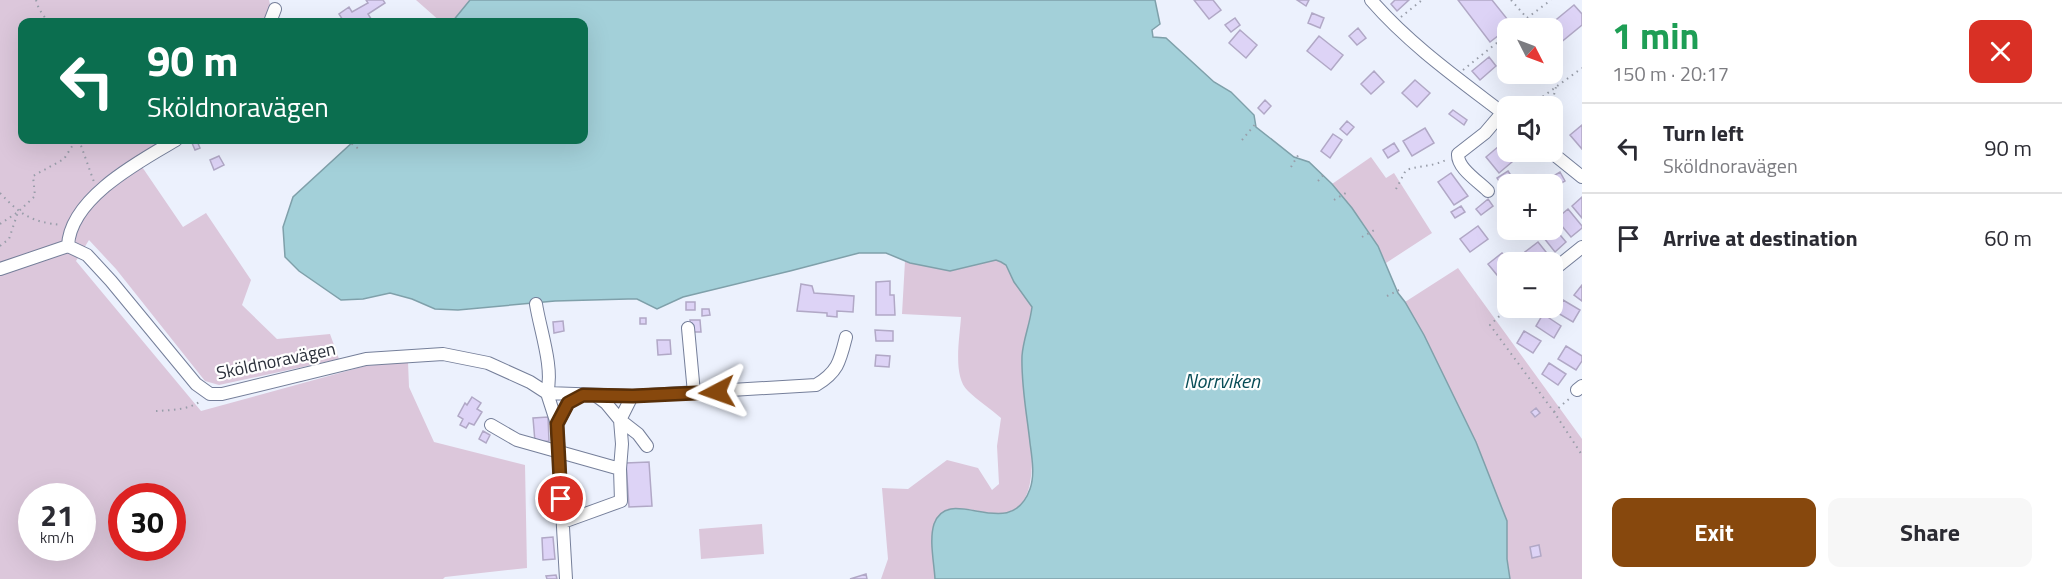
<!DOCTYPE html>
<meta charset="utf-8">
<style>
body{margin:0;font-family:"Titillium Web",sans-serif;background:#f7f7f7;color:#2b2b33;height:100vh;display:flex;flex-direction:column;font-size:22px;white-space:nowrap}
*{box-sizing:border-box;margin:0}
p{font-size:20px;color:#7c7c81}
.icon{flex:none;width:33px;height:33px;fill:none;stroke:currentColor;stroke-width:2;stroke-linecap:round;stroke-linejoin:round}
.map{position:relative;flex:1;overflow:hidden}
.sheet{display:flex;flex-direction:column;background:#fff;width:480px}
.sheet>*{flex:none}
.top-card{position:absolute;left:18px;top:18px;width:570px;height:126px;border-radius:12px;box-shadow:0 6px 24px #0002;background:#0b6e4f;color:#fff;overflow:hidden}
.needle{width:39px;rotate:132deg}
.controls{position:absolute;left:1497px;top:18px;display:grid;gap:12px}
.controls a{display:grid;place-items:center;width:66px;height:66px;border-radius:12px;background:#fff;box-shadow:0 6px 24px #0002;font-size:30px}
.speed{position:absolute;left:18px;top:483px;display:flex;gap:12px;font-size:30px;font-weight:700;text-align:center}
.speed>*{display:grid;place-content:center;width:78px;height:78px;border-radius:50%;background:#fff;box-shadow:0 6px 24px #0002;line-height:1}
.speed small{font-size:15px;font-weight:400}
.speed .limit{border:9px solid #d22;background:#fff;color:#111}
.pin{position:absolute;display:grid;place-items:center;width:51px;height:51px;color:#fff;margin:-26px;border:3px solid #fff;border-radius:50%;box-shadow:0 2px 6px #0007}
.me{position:absolute;width:66px;margin:-33px;rotate:266deg;stroke-linejoin:round;filter:drop-shadow(0 0 4px #0008)}
.turn{display:flex;align-items:center;gap:21px;height:126px;padding:0 30px;font-size:27px}
.turn .icon{width:78px;height:78px;stroke-width:2.5}
.turn b{display:block;font-size:42px;line-height:51px}
.round{display:grid;place-items:center;flex:none;width:63px;height:63px;border-radius:12px;background:#f7f7f7}
.overview{display:flex;align-items:center;justify-content:space-between;height:102px;padding:0 30px}
h1{font-size:36px;font-weight:700;line-height:45px;color:#1e9e55}
.action{display:flex;gap:12px;margin-top:auto;padding:12px 30px}
.action a{flex:1;height:69px;border-radius:12px;background:#87480d;color:#fff;font-size:24px;font-weight:700;line-height:69px;text-align:center}
.action a+a{background:#f7f7f7;color:#2b2b33}
ul{padding:0;list-style:none}
li{display:flex;align-items:center;gap:18px;height:90px;padding:0 30px;border-top:2px solid #e1e1e2}
li div{flex:1}
li b{display:block;font-size:22px}
li em{font-style:normal}
main{display:flex;flex:1;min-height:0}
.map>svg:first-child{display:block}
.green{fill:#dcc7db;fill-rule:evenodd}
.water{fill:#a3d0d9;stroke:#7fa0aa;stroke-width:1.5}
.building{fill:#ddd3f6;stroke:#b1a8c6;stroke-width:1.5}
.lines{fill:none;stroke-linecap:round;stroke-linejoin:round}
.minor-casing{stroke:#757f9a;stroke-width:14}
.path{stroke:#989da9;stroke-width:2;stroke-dasharray:1.5 4.5;stroke-linecap:butt}
.minor{stroke:#fff;stroke-width:12}
.route-casing{stroke:#582f08;stroke-width:15}
.route{stroke:#87480d;stroke-width:10}
.labels{text-anchor:middle;stroke-width:4.5;stroke-linejoin:round;paint-order:stroke}
.street-label{font-size:18px;fill:#2b303b;stroke:#fefefe}
.water-label{font-size:20px;font-style:italic;fill:#094d57;stroke:#fefefe}
</style>
<main>
<div class="map">
<svg width="1582" height="579" viewBox="0 0 1582 579">
<rect width="100%" height="100%" fill="#ecf1fd"/>
<path class="green" d="M0,0H269L271,9L265,22H22V140H165L136,158L183,227L206,213L251,280L242,305L277,339L330,334L339,359L219,385L205,381L116,269L89,240L76,261L201,411L365,366L408,362L409,387L434,442L525,465L527,568L445,577L443,579H0ZM32,496H82V548H32ZM122,496H172V548H122Z
M416,0H470L452,22H441Z
M1371,157L1386,178L1394,173L1432,233L1386,263C1373,234 1353,208 1332,184Z
M996,260L1006,265L1032,307C1030,324 1023,340 1022,356C1021,390 1050,493 1013,510C991,521 968,502 946,511L932,538L935,579H881L888,559L882,488L908,489L947,460L978,468L992,490L999,484L997,446L1001,418C990,408 978,401 968,391C952,377 960,336 961,317L902,314L905,261C935,272 965,266 996,260Z
M1458,268L1582,439V579H1510L1507,559L1476,442L1424,335L1405,302Z
M762,524L764,554L701,559L699,529Z"/>
<path class="water" d="M470,0H1155L1160,24L1152,30L1153,37L1166,38L1214,82L1231,92L1254,115L1256,127L1294,157L1309,162L1332,184L1352,208L1378,246L1398,293L1405,302L1424,335L1476,442L1507,521V559L1510,579H935C934,562 929,540 934,524C949,482 1010,545 1030,489C1035,475 1032,458 1030,443C1027,415 1021,385 1022,356C1023,340 1030,324 1032,307L1014,282L1006,265L1001,262L996,260L950,271L910,263L886,253H859L790,271L683,297L657,309L637,299H628L555,301L458,310L435,309L412,299L390,293L363,299L341,300L299,271L285,257L283,227L293,197L355,140H584V22H452Z"/>
<path class="building" d="M366,0H383L385,3L368,14L373,22H344L339,14L349,7L352,12L368,3Z
M1194,0H1213L1221,10L1209,19Z
M1297,0H1309L1306,6Z
M1395,0H1409L1397,11L1391,4Z
M1458,0H1492L1512,25L1490,42Z
M1574,5L1582,14V25L1554,48L1552,28H1546Z
M1312,13L1324,18L1320,28L1308,23Z
M1235,18L1240,25L1231,32L1225,25Z
M1358,28L1366,38L1357,45L1349,36Z
M1240,30L1257,45L1246,58L1229,43Z
M1319,36L1343,55L1331,70L1307,51Z
M1489,57L1496,66L1480,80L1472,71Z
M1374,71L1384,82L1371,94L1361,84Z
M1415,80L1430,93L1417,107L1402,93Z
M1265,100L1271,106L1264,114L1258,108Z
M1453,110L1467,120L1464,125L1449,114Z
M1347,121L1354,127L1347,135L1340,129Z
M1582,125V149L1570,135Z
M1425,128L1434,143L1412,156L1403,141Z
M1333,134L1342,140L1330,158L1321,151Z
M197,141L200,148L195,150L192,143Z
M1394,143L1399,151L1388,158L1383,150Z
M1499,146L1512,162L1499,173L1486,157Z
M219,156L224,165L214,170L210,160Z
M1508,171L1512,177L1501,184L1497,178Z
M1560,172L1565,181L1555,187L1550,178Z
M1451,173L1468,196L1454,205L1438,182Z
M1532,178L1538,184H1525Z
M1582,197V218L1572,206Z
M1488,199L1493,206L1481,215L1476,209Z
M1461,206L1465,212L1455,218L1451,212Z
M1568,209L1582,226V228L1571,237L1556,219Z
M1478,226L1488,239L1470,252L1460,239Z
M1508,229L1514,230L1516,233L1510,237L1505,231Z
M1555,229L1566,242L1555,252L1544,238Z
M1538,242L1550,257L1543,262H1533L1525,252Z
M1502,253L1510,262H1508L1506,286L1488,264Z
M890,281V295H894L895,315H876V282Z
M801,284L812,286L814,293L854,296L853,312L837,311V317L827,316V313L797,311Z
M1582,285V301L1574,295Z
M1563,300L1580,310L1573,322L1556,312Z
M686,302H695V310H686Z
M702,309H709L710,315L702,316Z
M1543,314L1561,326L1554,338L1536,326Z
M640,318H646V324H640Z
M690,320H700L701,332H691Z
M563,321L564,331L554,333L553,322Z
M875,330L893,331V341H876Z
M1524,331L1541,341L1533,353L1517,343Z
M657,340H670L671,354L658,355Z
M1566,346L1582,356V361L1576,370L1558,359Z
M876,355L890,356L889,367L875,366Z
M1549,363L1566,374L1558,385L1542,374Z
M472,397L481,403L477,409L482,412L474,425L469,423L466,428L460,425L463,419L458,416L465,403L467,405Z
M1536,408L1540,413L1535,417L1531,412Z
M548,417L549,441L535,442L533,418Z
M483,431L490,435L486,443L479,439Z
M649,462L652,506L629,507L626,463Z
M553,537L555,559L543,560L542,538Z
M1539,545L1541,556L1532,558L1530,547Z
M866,574L867,579H850Z
M556,575L557,579H547L546,576Z"/>
<g class="lines">
<g class="minor-casing">
<path id="minor" d="M1371,0C1411,46 1460,80 1508,117
M270,22L275,9
M1551,152L1582,177
M1488,191C1478,181 1457,168 1458,154L1485,133L1502,113
M68,246C70,198 140,161 176,140
M0,269L68,246L87,255L111,281L196,384L210,394H222L366,359L443,354L488,363L530,382L547,393L632,396L816,385C838,372 840,361 846,337
M1552,271L1582,247
M536,304C540,330 554,368 547,393
M688,328L694,393
M1577,390L1582,386
M547,393L557,424L566,579
M632,396L620,420L638,434L647,446
M557,424L568,403L582,395
M491,425L517,440L620,469
M563,522L621,501L620,469L622,444L620,420L606,403L595,395"/>
</g>
<path class="path" d="M36,0L39,9L48,22
M1511,0L1527,18L1551,0
M1401,17L1422,0
M1514,28L1527,18
M1463,70L1508,34
M1515,106L1534,103L1582,68
M1551,106L1556,87
M79,140L94,182
M347,140L360,150
M1242,140L1257,122
M1291,167L1300,152
M1318,181L1326,172
M1396,189L1406,170C1422,165 1432,167 1448,159
M0,193C21,215 31,222 62,225
M1334,200L1349,191
M0,224L18,212L35,196L33,176L64,159L76,140
M1362,237L1376,229
M0,246L9,239L18,212
M1387,296L1399,290
M1508,308L1490,325L1554,412L1582,455
M156,411C171,410 188,410 201,401
M1554,412L1570,398"/>
<use href="#minor" class="minor"/>
</g>
<g class="lines">
<g class="route-casing">
<path id="route" d="M561,499L557,424L568,403L583,395L633,396L717,392"/>
</g>
<use href="#route" class="route"/>
</g>
<g class="labels">
<g class="street-label">
<text transform="translate(276 361) rotate(-12)" y="6">Sköldnoravägen</text>
</g>
<g class="water-label">
<text x="1222" y="388">Norrviken</text>
</g>
</g>
</svg>
<div class="controls">
<a><svg class="needle" viewBox="-14 -14 28 28"><path d="M0-13l5 13h-10z" fill="#e53935"/><path d="M0 13l5-13h-10z" fill="#7c7c81"/></svg></a>
<a><svg class="icon" aria-label="sound" viewBox="0 0 24 24"><path d="M4 9h4l5-4v14l-5-4H4zM17 9q2 3 0 6"/></svg></a>
<a>+</a>
<a>−</a>
</div>
<div class="speed"><div>21<small>km/h</small></div><div class="limit">30</div></div>
<div class="pin" style="left:561px;top:499px;background:#d93025"><svg class="icon" aria-label="arrive" viewBox="0 0 24 24"><path d="M6 21V4h12l-3 4 3 4H6"/></svg></div>
<svg class="me" style="left:717px;top:392px" viewBox="-20 -20 40 40"><path d="M0-17L14 15 0 8-14 15z" fill="#87480d" stroke="#fff" stroke-width="4"/></svg>
<div class="top-card">
<div class="turn"><svg class="icon" aria-label="left" viewBox="0 0 24 24"><path d="M17 20v-9H6M10 6l-5 5 5 5"/></svg><div><b>90 m</b>Sköldnoravägen</div></div>
</div>
</div>
<section class="sheet">
<div class="overview"><div><h1>1 min</h1><p>150 m · 20:17</p></div><a class="round" style="background:#d93025;color:#fff"><svg class="icon" aria-label="close" viewBox="0 0 24 24"><path d="M6 6l12 12M18 6L6 18"/></svg></a></div>
<ul>
<li><svg class="icon" aria-label="left" viewBox="0 0 24 24"><path d="M17 20v-9H6M10 6l-5 5 5 5"/></svg><div><b>Turn left</b><p>Sköldnoravägen</p></div><em>90 m</em></li>
<li><svg class="icon" aria-label="arrive" viewBox="0 0 24 24"><path d="M6 21V4h12l-3 4 3 4H6"/></svg><div><b>Arrive at destination</b></div><em>60 m</em></li>
</ul>
<div class="action"><a>Exit</a><a>Share</a></div>
</section>
</main>
